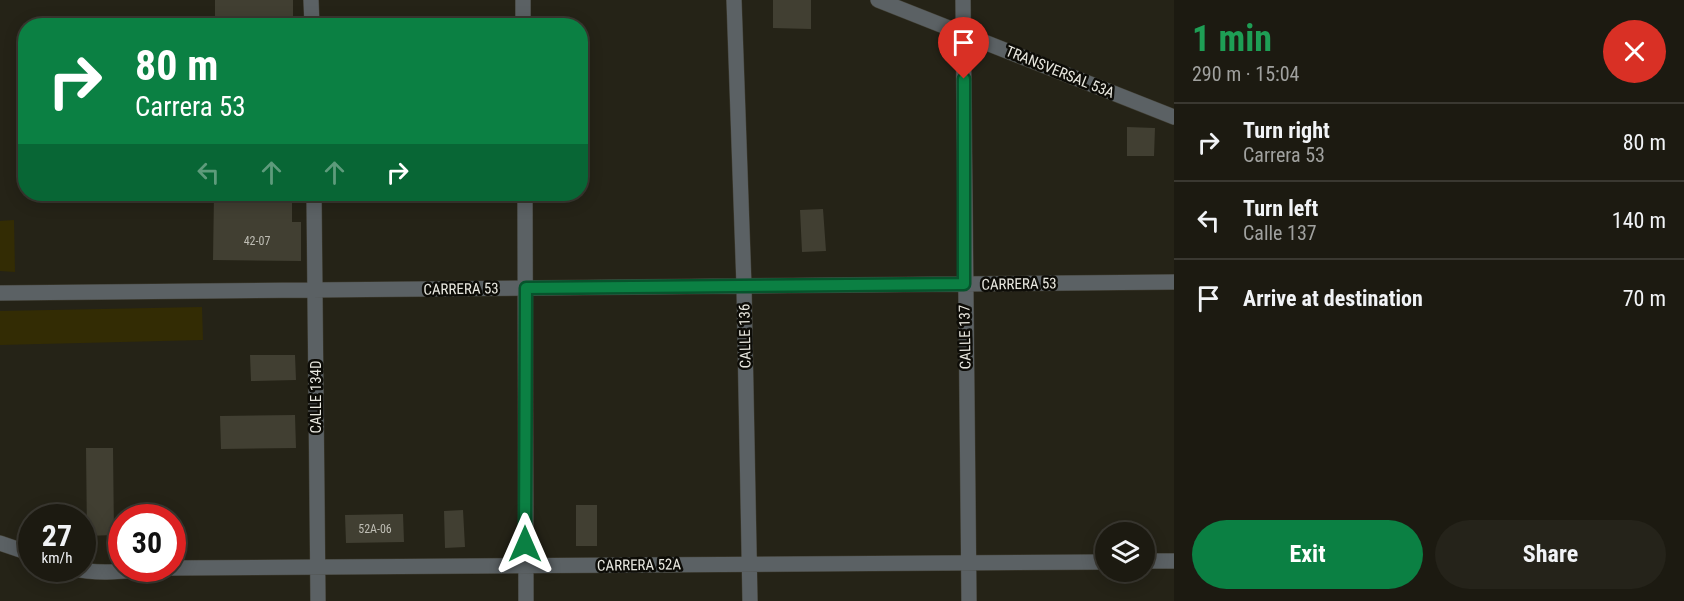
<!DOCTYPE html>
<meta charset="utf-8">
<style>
body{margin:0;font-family:"Roboto Condensed",sans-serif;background:#25231a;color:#f1f3f6;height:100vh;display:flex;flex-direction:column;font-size:22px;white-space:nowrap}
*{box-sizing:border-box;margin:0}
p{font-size:20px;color:#a0a19f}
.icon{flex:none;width:33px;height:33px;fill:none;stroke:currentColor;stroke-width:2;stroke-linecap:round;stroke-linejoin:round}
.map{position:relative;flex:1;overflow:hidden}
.side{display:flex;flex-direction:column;background:#1c1a11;width:510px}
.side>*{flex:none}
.hud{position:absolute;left:18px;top:18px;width:570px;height:183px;border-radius:24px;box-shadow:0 3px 15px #0003,0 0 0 2px #3a3831;background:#0b8043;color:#fff;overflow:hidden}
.fabs{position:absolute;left:1095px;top:522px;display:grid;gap:12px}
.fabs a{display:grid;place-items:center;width:60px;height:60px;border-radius:50%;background:#1c1a11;box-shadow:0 3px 15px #0003,0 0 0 2px #3a3831;font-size:30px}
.speed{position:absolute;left:18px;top:504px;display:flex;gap:12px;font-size:30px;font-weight:700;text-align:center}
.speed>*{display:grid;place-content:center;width:78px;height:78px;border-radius:50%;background:#1c1a11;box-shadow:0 3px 15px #0003,0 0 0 2px #3a3831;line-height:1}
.speed small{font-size:15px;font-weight:400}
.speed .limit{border:9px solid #d22;background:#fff;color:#111}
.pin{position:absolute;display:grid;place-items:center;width:51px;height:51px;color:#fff;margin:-62px -26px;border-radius:50% 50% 50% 0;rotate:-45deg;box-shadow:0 0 6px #0007}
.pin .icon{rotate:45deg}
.me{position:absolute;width:66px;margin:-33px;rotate:0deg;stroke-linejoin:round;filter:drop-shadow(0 0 4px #0008)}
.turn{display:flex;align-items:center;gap:21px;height:126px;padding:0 18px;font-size:27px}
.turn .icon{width:78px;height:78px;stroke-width:2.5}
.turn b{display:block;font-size:42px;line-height:51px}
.lanes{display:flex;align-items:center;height:57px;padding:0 18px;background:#0003;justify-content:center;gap:30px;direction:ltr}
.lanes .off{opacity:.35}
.round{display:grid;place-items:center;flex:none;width:63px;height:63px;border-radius:32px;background:#25231a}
.headline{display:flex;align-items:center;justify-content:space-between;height:102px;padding:0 18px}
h1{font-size:36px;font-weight:700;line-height:45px;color:#1e9e55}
.primary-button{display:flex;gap:12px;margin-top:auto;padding:12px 18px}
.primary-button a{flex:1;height:69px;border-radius:36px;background:#0b8043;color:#fff;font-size:24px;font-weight:700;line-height:69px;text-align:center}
.primary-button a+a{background:#25231a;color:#f1f3f6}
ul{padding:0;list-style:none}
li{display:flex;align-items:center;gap:18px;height:78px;padding:0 18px;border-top:2px solid #3a3831}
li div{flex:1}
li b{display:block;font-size:22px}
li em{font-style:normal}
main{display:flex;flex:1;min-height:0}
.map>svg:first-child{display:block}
.green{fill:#332c04}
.building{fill:#413f32}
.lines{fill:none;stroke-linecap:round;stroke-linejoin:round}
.minor-casing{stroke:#403e33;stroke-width:16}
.minor{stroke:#5b6164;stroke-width:15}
.route-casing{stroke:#07532c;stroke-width:15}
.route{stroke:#0b8043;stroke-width:10}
.labels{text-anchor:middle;stroke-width:5;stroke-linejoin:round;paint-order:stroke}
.number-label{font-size:12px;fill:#bebdb4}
.street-label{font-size:15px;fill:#e8e7df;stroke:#0d0c07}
</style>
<main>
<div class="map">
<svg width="1174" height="601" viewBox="0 0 1174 601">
<rect width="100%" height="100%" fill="#252317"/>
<path class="green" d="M14,220L15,272L0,271V221Z
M202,307L203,340L0,345V311Z"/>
<path class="building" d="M215,0H293V26H215Z
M773,0H811V29L773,28Z
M1127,127L1155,128L1154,156H1127Z
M214,194H292V222H301V261L213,260Z
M823,209L826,251L802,252L800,210Z
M250,355H295L296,380L251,381Z
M295,415L296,448L221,449L220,416Z
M86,448H113L114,535L87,536Z
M576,505H597V546H576Z
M463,510L465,547L445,548L444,511Z
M403,514L404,542L346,543L345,515Z"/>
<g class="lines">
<g class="minor-casing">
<path id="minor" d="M311,0L312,26
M523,0V26
M734,0L744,286L750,601
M878,0L1174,117
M963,0L969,601
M314,194L318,601
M525,194L526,601
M0,293L1174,282
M0,543L32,554
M1144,561H1174
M72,568C100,576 132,570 160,568
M172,568L1106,562"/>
</g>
<use href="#minor" class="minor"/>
</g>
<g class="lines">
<g class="route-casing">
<path id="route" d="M525,544L526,288L964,284V79"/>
</g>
<use href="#route" class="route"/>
</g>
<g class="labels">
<g class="number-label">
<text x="257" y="245">42-07</text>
<text x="375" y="533">52A-06</text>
</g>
<g class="street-label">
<text transform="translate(1060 72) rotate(22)" y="5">TRANSVERSAL 53A</text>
<text transform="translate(1019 284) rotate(-1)" y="5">CARRERA 53</text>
<text transform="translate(461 289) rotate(-1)" y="5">CARRERA 53</text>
<text transform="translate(745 336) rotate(-91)" y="5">CALLE 136</text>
<text transform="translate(965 337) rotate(-91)" y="5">CALLE 137</text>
<text transform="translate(316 397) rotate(-90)" y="5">CALLE 134D</text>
<text transform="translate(639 565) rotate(-1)" y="5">CARRERA 52A</text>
</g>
</g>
</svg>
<div class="fabs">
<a><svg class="icon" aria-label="layers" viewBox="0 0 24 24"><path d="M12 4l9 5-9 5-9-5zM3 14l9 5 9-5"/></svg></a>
</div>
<div class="speed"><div>27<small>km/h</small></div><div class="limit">30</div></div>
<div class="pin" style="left:964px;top:79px;background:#d93025"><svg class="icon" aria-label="arrive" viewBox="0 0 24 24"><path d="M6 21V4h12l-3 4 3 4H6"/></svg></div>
<svg class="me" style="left:525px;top:544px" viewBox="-20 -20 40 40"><path d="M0-17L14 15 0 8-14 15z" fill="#0b8043" stroke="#fff" stroke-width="4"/></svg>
<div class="hud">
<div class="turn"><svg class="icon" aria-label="right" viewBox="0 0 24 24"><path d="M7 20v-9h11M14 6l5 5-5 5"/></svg><div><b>80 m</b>Carrera 53</div></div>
<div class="lanes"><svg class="icon off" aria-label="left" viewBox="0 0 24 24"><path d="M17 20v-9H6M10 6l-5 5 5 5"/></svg><svg class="icon off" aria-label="ahead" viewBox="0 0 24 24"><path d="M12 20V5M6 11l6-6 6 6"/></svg><svg class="icon off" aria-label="ahead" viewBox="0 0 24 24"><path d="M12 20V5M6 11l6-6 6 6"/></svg><svg class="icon" aria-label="right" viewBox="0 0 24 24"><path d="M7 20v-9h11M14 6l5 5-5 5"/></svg></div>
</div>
</div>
<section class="side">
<div class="headline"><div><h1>1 min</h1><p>290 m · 15:04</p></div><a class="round" style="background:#d93025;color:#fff"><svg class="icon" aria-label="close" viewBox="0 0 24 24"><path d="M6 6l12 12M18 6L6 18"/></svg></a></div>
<ul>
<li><svg class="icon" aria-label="right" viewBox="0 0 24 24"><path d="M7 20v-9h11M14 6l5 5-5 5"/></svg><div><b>Turn right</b><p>Carrera 53</p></div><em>80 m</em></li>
<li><svg class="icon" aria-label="left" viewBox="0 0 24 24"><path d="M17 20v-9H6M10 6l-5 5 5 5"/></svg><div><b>Turn left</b><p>Calle 137</p></div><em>140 m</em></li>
<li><svg class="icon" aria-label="arrive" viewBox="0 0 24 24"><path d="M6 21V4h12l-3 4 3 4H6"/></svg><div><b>Arrive at destination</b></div><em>70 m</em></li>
</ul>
<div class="primary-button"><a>Exit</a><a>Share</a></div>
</section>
</main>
